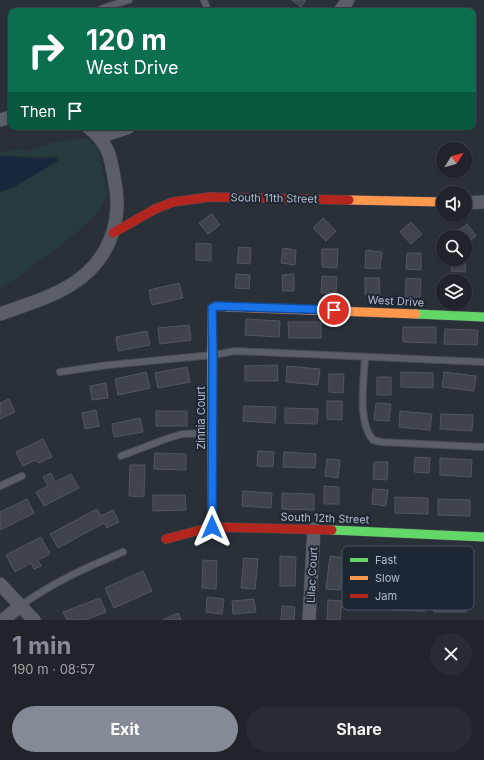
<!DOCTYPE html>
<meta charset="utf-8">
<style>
body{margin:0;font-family:Inter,sans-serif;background:#282c32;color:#f1f3f6;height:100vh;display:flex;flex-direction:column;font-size:15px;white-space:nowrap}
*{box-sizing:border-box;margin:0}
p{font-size:13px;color:#a2a4a8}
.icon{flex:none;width:22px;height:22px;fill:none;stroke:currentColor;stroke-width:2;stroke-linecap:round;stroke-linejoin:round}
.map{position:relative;height:620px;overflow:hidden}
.side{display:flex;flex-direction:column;background:#20242a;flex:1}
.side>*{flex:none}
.banner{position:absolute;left:8px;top:8px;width:468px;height:122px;border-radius:8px;box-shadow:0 1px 3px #0004,0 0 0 1px #3d4147;background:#0b6e4f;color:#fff;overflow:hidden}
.needle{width:26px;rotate:53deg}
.fabs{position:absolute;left:436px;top:142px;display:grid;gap:8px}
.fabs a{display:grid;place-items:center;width:36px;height:36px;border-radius:50%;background:#20242a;box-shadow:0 1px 3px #0004,0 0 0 1px #3d4147;font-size:20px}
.pin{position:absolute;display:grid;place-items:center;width:34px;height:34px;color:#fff;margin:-17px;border:2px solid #fff;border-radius:50%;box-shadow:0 1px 4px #0007}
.me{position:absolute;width:44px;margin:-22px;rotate:0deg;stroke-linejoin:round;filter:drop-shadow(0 0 3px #0008)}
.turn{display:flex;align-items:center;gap:14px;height:84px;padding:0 12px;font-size:18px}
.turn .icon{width:52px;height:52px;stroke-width:2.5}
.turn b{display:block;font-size:28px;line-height:34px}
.then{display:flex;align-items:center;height:38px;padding:0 12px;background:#0003;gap:8px;font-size:15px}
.round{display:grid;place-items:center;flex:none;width:42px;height:42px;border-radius:21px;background:#282c32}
.summary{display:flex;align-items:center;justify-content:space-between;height:68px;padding:0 12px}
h1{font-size:24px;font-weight:700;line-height:30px;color:#848b96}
.action{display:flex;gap:8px;margin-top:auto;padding:8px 12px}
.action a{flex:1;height:46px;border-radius:24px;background:#848b96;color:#fff;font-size:16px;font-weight:700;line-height:46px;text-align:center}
.action a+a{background:#282c32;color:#f1f3f6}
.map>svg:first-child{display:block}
.green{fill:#273a3e}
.water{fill:#19273c}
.building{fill:#3f444c;stroke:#52575f}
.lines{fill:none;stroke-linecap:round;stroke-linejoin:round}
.lane-casing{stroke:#484c55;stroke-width:8}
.street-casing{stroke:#484c55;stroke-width:14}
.fast-casing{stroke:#484c55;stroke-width:10}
.slow-casing{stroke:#484c55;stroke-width:10}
.jam-casing{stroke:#484c55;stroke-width:10}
.lane{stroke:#5a5e66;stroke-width:6}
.street{stroke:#5a5e66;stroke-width:13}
.fast{stroke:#63d668;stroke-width:9}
.slow{stroke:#ff974d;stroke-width:9}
.jam{stroke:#b3261e;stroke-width:9}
.route-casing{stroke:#114b97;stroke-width:10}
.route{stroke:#1a73e8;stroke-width:7}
.labels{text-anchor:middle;stroke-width:4;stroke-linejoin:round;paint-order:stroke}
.street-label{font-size:11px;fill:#b4bcc9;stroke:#1d2633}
.key{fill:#1d2633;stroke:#4a5360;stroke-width:1}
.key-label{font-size:11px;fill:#b4bcc9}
</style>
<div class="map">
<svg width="484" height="620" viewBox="0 0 484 620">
<rect width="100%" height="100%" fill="#2a3038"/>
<path class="green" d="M85,138L97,147L100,157L108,195L96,214L73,236L15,279L0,288V192L14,187L59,161L57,156C38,159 19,155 0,155V153L17,149L29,151L50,143Z"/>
<path class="water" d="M0,156L46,159L56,157L57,161L14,187L0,192Z"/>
<path class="building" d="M292,0H306L301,7Z
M212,214L220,225L208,234L199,223Z
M323,218L336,231L326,241L313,228Z
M411,222L422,234L411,244L400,232Z
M467,224L476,236L465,244V237H456L454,234Z
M196,243L211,244V261L196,260Z
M239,247L251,248L250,264L237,263Z
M283,248L296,250L295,265L281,263Z
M322,249H338L337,268L322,267Z
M366,250L382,252L380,269L365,268Z
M407,253H421V270L406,269Z
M465,256H466L465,272L451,271L452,259H465Z
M236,274L250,275L249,289L235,288Z
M294,274V291H283L282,275Z
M322,276L337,277L336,293H321Z
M365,278H379L380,295H365Z
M406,278L421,279L420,297H405Z
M179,283L183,298L152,305L149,290Z
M246,319L280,321L279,337L245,335Z
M288,322H321V338H289Z
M189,325L191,340L160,344L158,328Z
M403,327H436V343L403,342Z
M445,329L478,330L477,345L444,344Z
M147,331L150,345L118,351L116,337Z
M277,365L278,381H245V366Z
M287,366L320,369L318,385L286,382Z
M187,367L190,382L158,388L155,373Z
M146,372L150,388L118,395L115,379Z
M401,372L433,373V388L401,387Z
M444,372L476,376L474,391L442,387Z
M329,374H344L343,393L329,392Z
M377,377H391V395H377Z
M106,383L108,398L92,400L90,386Z
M9,399L15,412L0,419V403Z
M327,401H342V420L327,419Z
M376,403L391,404L389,421L374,420Z
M244,406L276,407L275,423L243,421Z
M285,408L318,409L317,424L285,423Z
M96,410L99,426L85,429L82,413Z
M156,411H187V426H156Z
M400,411L432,414L430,430L399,427Z
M441,414L473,415L472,431L440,429Z
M140,418L143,432L114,437L112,424Z
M43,439L52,457L38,463L36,460L23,466L16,452Z
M258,451L274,452L273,467L257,466Z
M284,452L316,454L315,468L283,467Z
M155,453L186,454V470L154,469Z
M415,457L430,458L429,473L414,472Z
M440,458L472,460L471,477L440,475Z
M327,459L340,460L338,478L325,476Z
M374,462H388L387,480L373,479Z
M130,465H145L144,497L129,496Z
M51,473L55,482L71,474L79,488L44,506L36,492L48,486L43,477Z
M324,486L339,487V504H324Z
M373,489L388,490L386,506L372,504Z
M243,491L272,493L271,508L242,506Z
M282,493L314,494V510L282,509Z
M153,495H185L186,510L153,511Z
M395,497L428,498V514L395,513Z
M27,499L34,513L0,530V512Z
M438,499L470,500V516L438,515Z
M97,509L101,516L113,510L119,522L107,528L104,523L58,548L50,534Z
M41,537L50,554L38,560L41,566L34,569L31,563L15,572L6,555Z
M280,556L296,557L295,586H280Z
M330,556L344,558L340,590L326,589Z
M244,558L258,559L255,589L241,588Z
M203,560L217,561L216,589L202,588Z
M143,571L152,591L114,608L105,588Z
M393,595L425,596V611L393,610Z
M466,596V612H434V597Z
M207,597L224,599L222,614L206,612Z
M100,598L106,612L85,620H67L63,612Z
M254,599L256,612L233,614L232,601Z
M328,600L342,601L340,620H327Z
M282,606L295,607L294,620H281Z
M178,613L181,620H163Z"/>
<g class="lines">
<g class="lane-casing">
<path id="lane" d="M204,0L208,11
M98,11L103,8L129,0
M365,357C364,380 357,422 373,440L381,442L484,447
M60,372L108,365L213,355L235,351L484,362
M121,456L163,440L182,434L211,433
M0,486L22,476
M20,606C52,583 87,567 123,552"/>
</g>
<g class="street-casing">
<path id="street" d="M340,11L348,0
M0,120L11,117
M100,137L129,127
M465,203L484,202
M0,314C44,298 91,287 110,240C118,220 119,203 115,183C111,158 109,143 88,127
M0,584L34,620
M3,620L20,606
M309,620L314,529"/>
</g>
<g class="fast-casing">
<path id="fast" d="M416,314L484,317
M212,527V308L216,306L229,307
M332,530L484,537"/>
</g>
<g class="slow-casing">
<path id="slow" d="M349,200L443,202
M229,307L416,314"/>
</g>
<g class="jam-casing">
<path id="jam" d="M113,233L155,209L173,202L210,197L349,200
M166,539L212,527L332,530"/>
</g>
<use href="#lane" class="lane"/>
<use href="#street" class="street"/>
<use href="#fast" class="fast"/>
<use href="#slow" class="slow"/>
<use href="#jam" class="jam"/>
</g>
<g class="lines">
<g class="route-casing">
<path id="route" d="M212,527L213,355L212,308L216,306L334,310"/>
</g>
<use href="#route" class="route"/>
</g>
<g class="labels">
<g class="street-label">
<text transform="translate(274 198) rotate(1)" y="4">South 11th Street</text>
<text transform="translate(396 301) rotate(3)" y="4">West Drive</text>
<text transform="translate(201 418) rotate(-90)" y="4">Zinnia Court</text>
<text transform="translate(325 518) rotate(2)" y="4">South 12th Street</text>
<text transform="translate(312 575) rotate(-87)" y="4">Lilac Court</text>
</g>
</g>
<rect x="342" y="546" width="132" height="64" rx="6" class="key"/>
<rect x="350" y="558" width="18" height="4" fill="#63d668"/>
<rect x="350" y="576" width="18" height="4" fill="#ff974d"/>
<rect x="350" y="594" width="18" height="4" fill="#b3261e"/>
<g class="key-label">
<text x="375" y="564">Fast</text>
<text x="375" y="582">Slow</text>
<text x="375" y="600">Jam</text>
</g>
</svg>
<div class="fabs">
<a><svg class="needle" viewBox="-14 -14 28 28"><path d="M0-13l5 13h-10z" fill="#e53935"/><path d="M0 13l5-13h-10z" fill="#a2a4a8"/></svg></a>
<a><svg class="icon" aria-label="sound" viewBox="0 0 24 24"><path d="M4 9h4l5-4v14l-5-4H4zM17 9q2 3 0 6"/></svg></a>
<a><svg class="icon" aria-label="search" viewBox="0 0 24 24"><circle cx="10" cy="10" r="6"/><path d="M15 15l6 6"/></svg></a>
<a><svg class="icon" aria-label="layers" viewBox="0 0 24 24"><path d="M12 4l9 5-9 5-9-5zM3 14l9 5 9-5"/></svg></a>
</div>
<div class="pin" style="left:334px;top:310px;background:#d93025"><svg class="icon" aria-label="arrive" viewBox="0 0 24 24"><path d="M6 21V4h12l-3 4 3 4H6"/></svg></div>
<svg class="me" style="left:212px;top:527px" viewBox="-20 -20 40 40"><path d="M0-17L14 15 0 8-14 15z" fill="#1a73e8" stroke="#fff" stroke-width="4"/></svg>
<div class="banner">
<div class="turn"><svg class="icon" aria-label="right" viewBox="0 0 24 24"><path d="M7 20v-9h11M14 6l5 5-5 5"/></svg><div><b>120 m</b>West Drive</div></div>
<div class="then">Then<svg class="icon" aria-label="arrive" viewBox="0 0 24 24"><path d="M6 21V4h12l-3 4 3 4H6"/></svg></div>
</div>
</div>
<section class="side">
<div class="summary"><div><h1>1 min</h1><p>190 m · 08:57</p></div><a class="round"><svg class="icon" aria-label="close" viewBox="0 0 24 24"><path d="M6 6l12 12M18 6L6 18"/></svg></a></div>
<div class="action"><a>Exit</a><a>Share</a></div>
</section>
